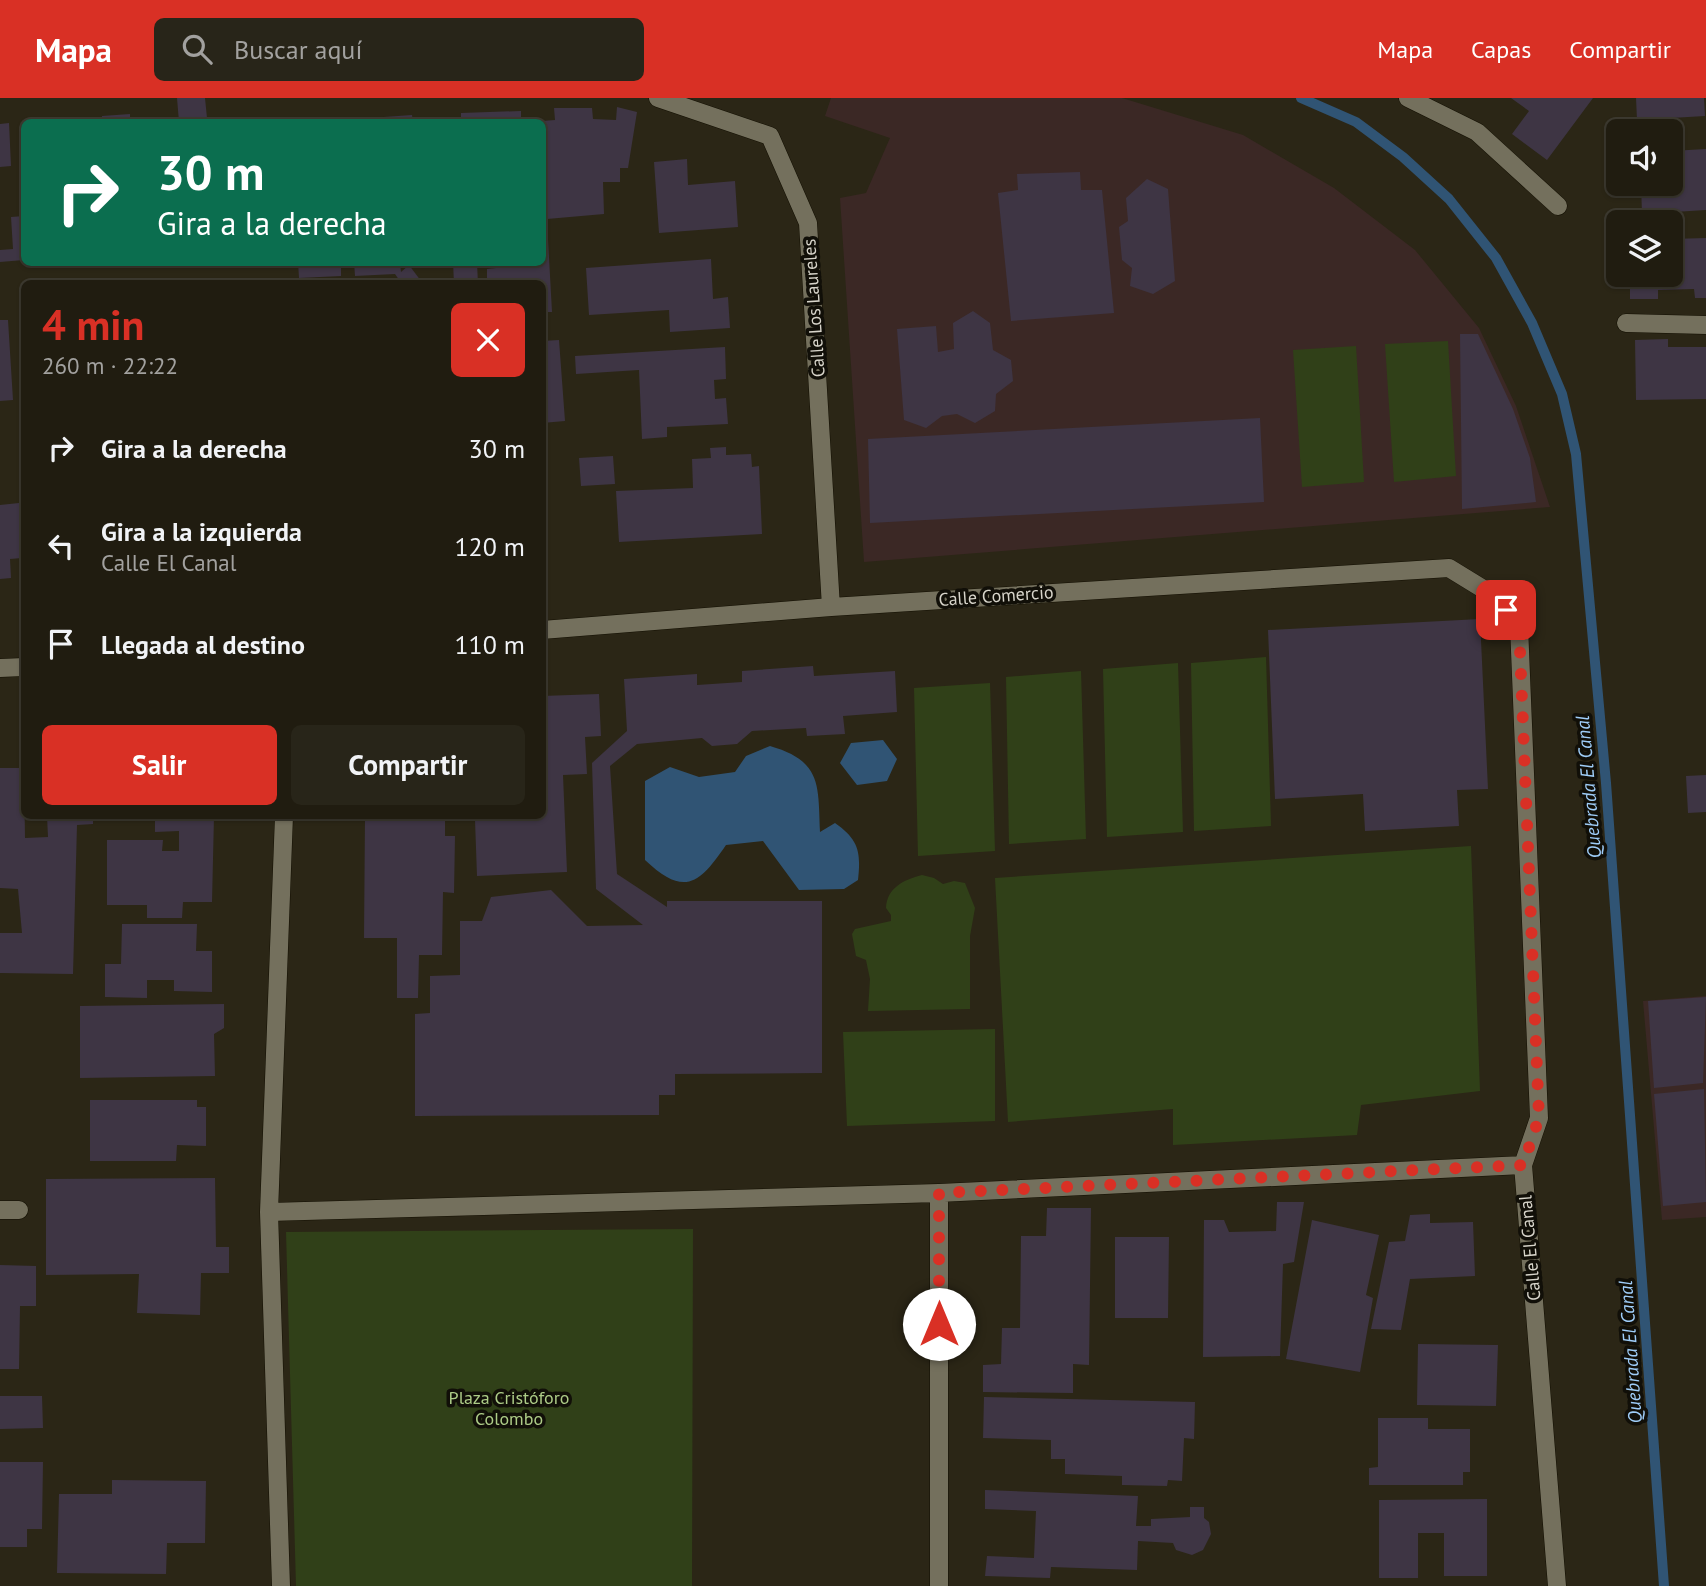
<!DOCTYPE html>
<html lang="es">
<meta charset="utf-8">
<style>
body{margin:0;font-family:"PT Sans",sans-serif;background:#282519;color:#f1f3f6;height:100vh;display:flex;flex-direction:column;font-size:26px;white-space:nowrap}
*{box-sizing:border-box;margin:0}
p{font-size:23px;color:#a2a19f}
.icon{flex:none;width:38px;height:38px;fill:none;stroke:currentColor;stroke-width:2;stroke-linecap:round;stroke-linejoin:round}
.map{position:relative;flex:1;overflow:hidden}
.drawer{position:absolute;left:21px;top:182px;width:525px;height:539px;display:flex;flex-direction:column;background:#201c10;border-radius:10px;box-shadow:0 2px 5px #0004,0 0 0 2px #3d3a30}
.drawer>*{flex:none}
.guide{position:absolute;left:21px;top:21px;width:525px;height:147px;border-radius:10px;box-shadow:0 2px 5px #0004,0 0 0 2px #3d3a30;background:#0b6e4f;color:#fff;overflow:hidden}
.fabs{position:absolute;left:1606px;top:21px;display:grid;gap:14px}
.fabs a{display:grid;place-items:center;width:77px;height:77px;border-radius:10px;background:#201c10;box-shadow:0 2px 5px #0004,0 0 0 2px #3d3a30;font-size:35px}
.pin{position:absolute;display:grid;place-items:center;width:60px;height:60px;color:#fff;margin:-30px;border-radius:14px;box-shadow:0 4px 10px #0006}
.me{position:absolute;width:77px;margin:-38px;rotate:0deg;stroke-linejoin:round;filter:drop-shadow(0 0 5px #0008)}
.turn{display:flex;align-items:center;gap:24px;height:147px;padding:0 21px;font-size:32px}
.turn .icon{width:91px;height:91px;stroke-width:2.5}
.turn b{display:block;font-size:49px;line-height:60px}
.round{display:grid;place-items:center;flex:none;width:74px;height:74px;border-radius:10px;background:#282519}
.headline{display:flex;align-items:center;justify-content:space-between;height:119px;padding:0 21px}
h1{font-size:42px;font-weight:700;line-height:52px;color:#d93025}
.button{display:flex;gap:14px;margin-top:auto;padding:14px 21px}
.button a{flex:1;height:80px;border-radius:10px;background:#d93025;color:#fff;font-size:28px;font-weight:700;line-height:80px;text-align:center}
.button a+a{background:#282519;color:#f1f3f6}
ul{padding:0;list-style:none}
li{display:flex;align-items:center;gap:21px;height:98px;padding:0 21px}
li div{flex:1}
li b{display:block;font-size:26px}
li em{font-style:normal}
header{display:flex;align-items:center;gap:42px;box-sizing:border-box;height:98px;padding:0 35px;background:#d93025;color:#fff}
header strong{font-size:33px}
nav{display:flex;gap:38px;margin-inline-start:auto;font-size:24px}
.search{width:490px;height:63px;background:#282519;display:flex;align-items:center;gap:18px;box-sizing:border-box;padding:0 24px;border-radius:10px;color:#a2a19f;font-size:26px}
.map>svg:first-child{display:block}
.education{fill:#3b2825}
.green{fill:#304018}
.water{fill:#305474}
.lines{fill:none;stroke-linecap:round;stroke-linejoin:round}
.stream{stroke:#305474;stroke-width:10}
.building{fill:#3e3544}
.minor-casing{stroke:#130f02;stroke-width:19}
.minor{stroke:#74705d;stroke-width:18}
.route{stroke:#d93025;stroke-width:12;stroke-dasharray:0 21.6}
.labels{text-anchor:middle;stroke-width:7;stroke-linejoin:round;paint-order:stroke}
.street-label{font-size:18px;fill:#d7d4ca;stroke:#110f08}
.park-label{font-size:18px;fill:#adcc87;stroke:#110f08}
.water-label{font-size:19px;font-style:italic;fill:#9fcdf8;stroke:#110f08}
</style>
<header>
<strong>Mapa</strong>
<div class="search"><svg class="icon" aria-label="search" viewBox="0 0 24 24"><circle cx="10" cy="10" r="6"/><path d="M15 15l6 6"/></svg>Buscar aquí</div>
<nav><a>Mapa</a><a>Capas</a><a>Compartir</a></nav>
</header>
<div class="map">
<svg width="1706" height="1488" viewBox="0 0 1706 1488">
<rect width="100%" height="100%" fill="#2b2616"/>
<path class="education" d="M831,0H1122L1243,37L1334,90L1415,152L1479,230L1516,308L1550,409L864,464L840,100L866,95L890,40L825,18Z
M1706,898V1119L1662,1122L1643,903Z"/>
<path class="green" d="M1448,243L1456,378L1394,384L1385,246Z
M1356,248L1364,384L1302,389L1293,252Z
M1266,559L1271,728L1194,733L1191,565Z
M1178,565L1183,734L1107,739L1103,571Z
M1081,573L1086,741L1009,746L1006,579Z
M990,585L995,753L918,758L914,590Z
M1471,748L1480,993L1361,1007L1357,1037L1173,1047V1011L1008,1024L995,780Z
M922,777L934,780L943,786L954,783L965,785L975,810L970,838V911L868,913L870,881L866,862L856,858L852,836L855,831L891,823V817L886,810C887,790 903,782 922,777Z
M995,931V1023L847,1028L843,934Z
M693,1131L692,1488H296L286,1134Z"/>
<path class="water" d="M883,642L897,661L887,683L857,687L840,665L851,645Z
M770,648C822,663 818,687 820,734L835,725C859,742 861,754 858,782L844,791L799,792L763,743L726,747C700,785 685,800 645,762V683L670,669L699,679L735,674L746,658Z"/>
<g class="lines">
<path class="stream" d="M1301,0L1356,24L1403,59L1449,101L1496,160L1532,225L1562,296L1576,356L1606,685L1664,1488"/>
</g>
<path class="building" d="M177,0H205L207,20L196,21L197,24H179Z
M1511,0H1593L1547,62L1512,36L1529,13Z
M1636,0H1704L1705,18L1637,22Z
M617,9L637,14L628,70H620V84H603L604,116L547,121L542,23L555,22L554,10H592L593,21L616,22Z
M521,13V24H461V15Z
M130,16V24H102V18Z
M412,17L413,24H355V21Z
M9,25L11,68L0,69V26Z
M1706,51V112L1642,116L1641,86H1671V53Z
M687,61L688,87L735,83L738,129L659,135L654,64Z
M1080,74L1081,92H1102L1114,215L1011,223L998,95L1018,92L1017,76Z
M1147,81L1168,91L1175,183L1153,196L1130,188L1132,170L1122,162L1119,129L1128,123L1126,100Z
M24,118V162L0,164V152L13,151L11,119Z
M1706,140V200H1695L1694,191L1658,192V201H1630V177H1671V141Z
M548,141L552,214H542V186H487V171L496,170L495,164H542V142Z
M711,161L713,201L728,199L730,230L670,234L669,212L589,217L586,170Z
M298,164H341V178L299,180Z
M354,164H400L401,174L409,167L421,183L402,186L395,176L355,178Z
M453,164H477L478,186H454Z
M973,213L990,225L993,252L1011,262L1013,283L996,296L995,313L975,325L957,316L942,318L926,330L904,322L897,231L936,228L938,254L954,251L953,225Z
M0,222H8L13,302L0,303Z
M1460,236H1478L1513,311L1530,360L1536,404L1462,411Z
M1668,241V249H1706V301L1636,302L1635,242Z
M559,242L565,323L542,325V243Z
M725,249L726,281L714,282L715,301L726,300L728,326L667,329V339L642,341L639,272L576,276L575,258Z
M1260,320L1264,404L870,425L868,341Z
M726,349V357L751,356L752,369L759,368L762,436L619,444L616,393L693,390L692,361L711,360L710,350Z
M613,358L615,386L581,388L579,360Z
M19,405L22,460L10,461L11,480L0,481V407Z
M1480,521L1488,691L1457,692L1459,728L1365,733L1363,696L1275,701L1268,532Z
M813,568L814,578L895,573L897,614L843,618L845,636L807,638L806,630L752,633L737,646L712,648L702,640L637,646L610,668L617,776L667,809V803H822V975L675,976V997H659V1017L415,1018V916L430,915V878L460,877V823H482L491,799L551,792L587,828L643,827L596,791L592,665L627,633L624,581L697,576V587L742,584V573Z
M599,596L601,638L585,639L587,676L563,677L567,774L477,778L475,722H462V718H542V598Z
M0,670H24L25,740L48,739L47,718H93V726L77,727L73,876L0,875V835H22L18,791L0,790Z
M1706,677V714L1688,715L1686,678Z
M155,718H214L212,804H183L182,820H147V807H107V742H163L162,753H179V733L155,734Z
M365,718H445V738H455L454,795L443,794L442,857H419L418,900H397V840H364Z
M122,826H197L196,853H212V894L174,893V882H147V900L105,899V866H121Z
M1706,899L1703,985L1654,990L1648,903Z
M224,906V930L214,936L215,978L80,980V908Z
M1704,991L1706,1104L1663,1108L1654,996Z
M90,1002H197V1009H206V1048L177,1047L176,1063H90Z
M215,1080L216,1149H229V1175H201L200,1217L137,1215L139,1176L46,1177V1081Z
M1277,1104H1304L1294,1164L1283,1166L1280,1258L1203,1259L1204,1122H1224L1229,1134L1276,1133Z
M1047,1110H1091L1089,1267L1073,1266V1295L983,1294V1267L1001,1266L1002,1230H1020L1021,1138H1046Z
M1430,1116V1125L1473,1124L1475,1178L1410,1181L1401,1232L1371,1231L1389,1144L1405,1143L1410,1117Z
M1312,1122L1379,1137L1366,1197L1373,1200L1360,1274L1286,1261Z
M1115,1139H1169L1168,1220H1115Z
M0,1167L36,1168V1208H20L19,1271H0Z
M1418,1246L1498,1247L1496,1308L1417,1307Z
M0,1298H42L43,1330L0,1331Z
M984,1299L1195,1304L1194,1341L1184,1340L1182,1383L1168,1382L1167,1388L1122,1387V1378L1065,1376V1361H1051V1342L983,1340Z
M1378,1320H1428V1331H1470V1374H1463V1387H1369V1370L1378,1369Z
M0,1364H43L42,1431H27V1449H0Z
M112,1382L206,1383L205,1445H167L166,1476L57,1475L59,1396H112Z
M985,1392L1138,1398L1136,1428H1151V1421L1190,1419V1409H1204V1420L1209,1424L1211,1436L1203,1452L1192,1457L1176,1452L1173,1445L1138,1443L1137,1472L1051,1469L1050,1480L985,1478L987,1458L1034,1460L1036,1413L985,1411Z
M1487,1401V1478H1444V1435H1418V1480H1379V1402Z"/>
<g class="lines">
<g class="minor-casing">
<path id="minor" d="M658,0L770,38L808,125L831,509
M1408,0L1477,34L1558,108
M1626,225L1706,227
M542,532L831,509L1449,470L1493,497L1519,528L1539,1020L1523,1067L1557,1488
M0,570L24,569
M0,1112H19
M269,1114L939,1095L1523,1067
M281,1488L269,1114L284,718
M939,1488V1095"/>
</g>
<use href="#minor" class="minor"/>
</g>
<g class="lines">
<path class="route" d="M939,1226V1095L1523,1067L1539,1020L1519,528L1506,512"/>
</g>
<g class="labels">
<g class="street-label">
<text transform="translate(814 210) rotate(-94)" y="6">Calle Los Laureles</text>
<text transform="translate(996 498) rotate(-4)" y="6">Calle Comercio</text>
<text transform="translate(1530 1150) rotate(-95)" y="6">Calle El Canal</text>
</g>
<g class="park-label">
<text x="509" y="1306">Plaza Cristóforo<tspan x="509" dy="21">Colombo</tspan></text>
</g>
<g class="water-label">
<text transform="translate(1588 689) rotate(-95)" y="7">Quebrada El Canal</text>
<text transform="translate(1630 1254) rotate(-94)" y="7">Quebrada El Canal</text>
</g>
</g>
</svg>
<div class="fabs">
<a><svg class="icon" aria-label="sound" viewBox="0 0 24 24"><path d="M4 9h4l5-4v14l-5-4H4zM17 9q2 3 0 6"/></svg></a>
<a><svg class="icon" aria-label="layers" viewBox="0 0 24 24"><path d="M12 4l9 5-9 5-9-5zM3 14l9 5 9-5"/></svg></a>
</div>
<div class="pin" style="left:1506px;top:512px;background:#d93025"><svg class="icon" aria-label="arrive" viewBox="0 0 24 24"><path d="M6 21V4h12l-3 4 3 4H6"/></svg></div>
<svg class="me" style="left:939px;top:1226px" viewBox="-20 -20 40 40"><circle r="19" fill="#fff"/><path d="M0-13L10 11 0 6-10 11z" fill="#d93025"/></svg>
<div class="guide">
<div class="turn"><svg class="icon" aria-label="right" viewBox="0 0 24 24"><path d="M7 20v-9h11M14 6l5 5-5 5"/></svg><div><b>30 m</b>Gira a la derecha</div></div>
</div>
<section class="drawer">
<div class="headline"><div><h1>4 min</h1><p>260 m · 22:22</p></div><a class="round" style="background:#d93025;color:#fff"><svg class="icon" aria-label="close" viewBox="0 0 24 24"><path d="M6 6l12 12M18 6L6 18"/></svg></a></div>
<ul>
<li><svg class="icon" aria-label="right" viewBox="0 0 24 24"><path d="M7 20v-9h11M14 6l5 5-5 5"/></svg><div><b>Gira a la derecha</b></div><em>30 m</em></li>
<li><svg class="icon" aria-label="left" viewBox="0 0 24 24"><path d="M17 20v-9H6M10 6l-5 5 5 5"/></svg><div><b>Gira a la izquierda</b><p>Calle El Canal</p></div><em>120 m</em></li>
<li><svg class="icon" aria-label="arrive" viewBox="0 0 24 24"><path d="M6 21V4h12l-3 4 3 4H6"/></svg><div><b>Llegada al destino</b></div><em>110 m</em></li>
</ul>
<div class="button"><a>Salir</a><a>Compartir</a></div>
</section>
</div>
